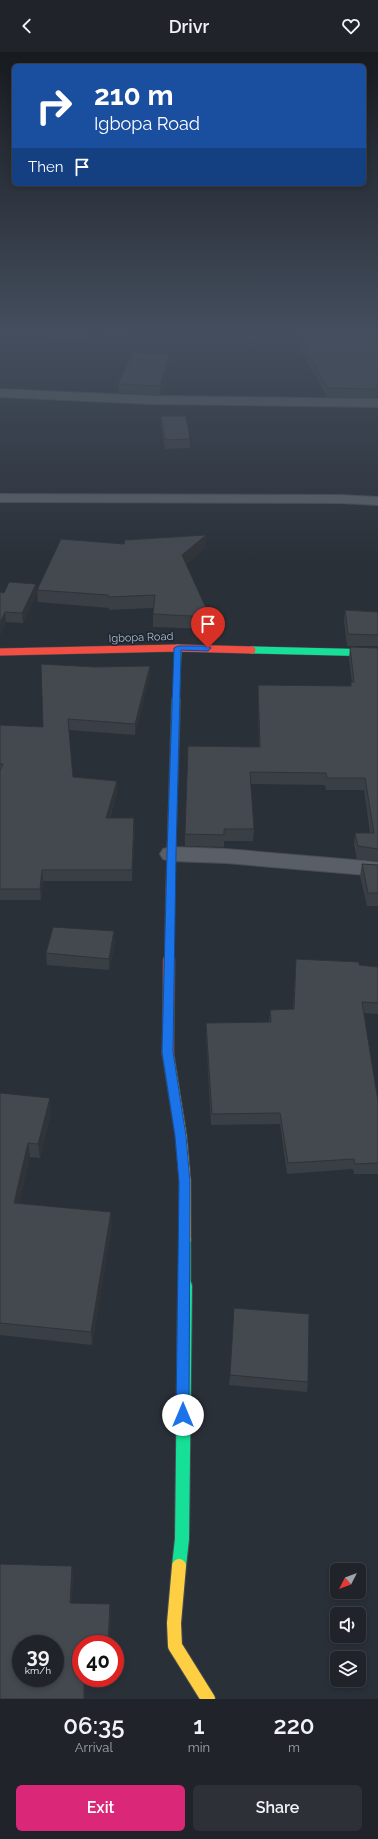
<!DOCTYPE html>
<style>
body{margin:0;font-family:Raleway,sans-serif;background:#2d3036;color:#f1f3f6;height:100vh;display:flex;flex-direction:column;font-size:15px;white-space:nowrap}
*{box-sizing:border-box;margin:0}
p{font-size:13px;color:#a2a4a8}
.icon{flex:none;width:22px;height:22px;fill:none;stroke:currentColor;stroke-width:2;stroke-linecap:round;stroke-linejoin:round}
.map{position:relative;height:1647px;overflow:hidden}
.details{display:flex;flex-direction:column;background:#20242a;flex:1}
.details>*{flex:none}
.hud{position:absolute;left:12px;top:12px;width:354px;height:122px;border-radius:6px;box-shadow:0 2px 6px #0003,0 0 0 1px #3d4147;background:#1a4fa0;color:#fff;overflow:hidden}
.needle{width:26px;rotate:228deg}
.buttons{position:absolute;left:330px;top:1511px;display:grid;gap:8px}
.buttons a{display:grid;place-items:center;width:36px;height:36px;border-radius:6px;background:#20242a;box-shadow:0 2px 6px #0003,0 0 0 1px #3d4147;font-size:20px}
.speed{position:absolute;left:12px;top:1583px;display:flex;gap:8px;font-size:20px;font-weight:700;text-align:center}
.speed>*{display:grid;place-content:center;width:52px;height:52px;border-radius:50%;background:#20242a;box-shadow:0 2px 6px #0003,0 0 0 1px #3d4147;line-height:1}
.speed small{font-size:10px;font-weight:400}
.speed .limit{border:6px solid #d22;background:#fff;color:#111}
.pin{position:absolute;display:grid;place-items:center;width:34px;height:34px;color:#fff;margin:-41px -17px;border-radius:50% 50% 50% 0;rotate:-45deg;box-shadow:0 0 4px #0007}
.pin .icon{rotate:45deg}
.me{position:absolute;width:44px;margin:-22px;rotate:0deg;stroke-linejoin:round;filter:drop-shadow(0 0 3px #0008)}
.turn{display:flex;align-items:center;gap:14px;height:84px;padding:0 16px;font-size:18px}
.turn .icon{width:52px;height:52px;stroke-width:2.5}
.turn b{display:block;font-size:28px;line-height:34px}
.then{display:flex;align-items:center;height:38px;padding:0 16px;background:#0003;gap:8px;font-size:15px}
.eta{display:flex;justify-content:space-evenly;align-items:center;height:68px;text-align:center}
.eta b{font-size:24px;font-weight:600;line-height:28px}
.cta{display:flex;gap:8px;margin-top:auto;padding:8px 16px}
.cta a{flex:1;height:46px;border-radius:6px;background:#db2777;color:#fff;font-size:16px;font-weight:600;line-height:46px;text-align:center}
.cta a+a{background:#2d3036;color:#f1f3f6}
header{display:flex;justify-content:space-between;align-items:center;height:52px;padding:0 16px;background:#20242a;font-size:18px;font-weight:600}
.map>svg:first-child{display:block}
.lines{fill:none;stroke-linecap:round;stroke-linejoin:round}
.street-casing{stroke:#484c53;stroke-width:2}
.fast-far3-casing{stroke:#484c53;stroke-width:8}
.fast-far2-casing{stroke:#484c53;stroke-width:10}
.fast-far1-casing{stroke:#484c53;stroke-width:13}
.fast-casing{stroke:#484c53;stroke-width:16}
.slow-far1-casing{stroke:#484c53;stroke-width:13}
.slow-casing{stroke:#484c53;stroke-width:16}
.jam-far2-casing{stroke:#484c53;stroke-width:8}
.jam-far1-casing{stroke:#484c53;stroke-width:10}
.jam-casing{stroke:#484c53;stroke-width:13}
.street{fill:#5a5e66;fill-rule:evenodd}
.fast-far3{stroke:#16e098;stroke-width:7}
.fast-far2{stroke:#16e098;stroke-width:8}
.fast-far1{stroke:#16e098;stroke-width:11}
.fast{stroke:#16e098;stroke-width:14}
.slow-far1{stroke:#ffcf43;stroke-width:11}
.slow{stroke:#ffcf43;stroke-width:14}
.jam-far2{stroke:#f24e42;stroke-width:7}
.jam-far1{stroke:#f24e42;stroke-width:8}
.jam{stroke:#f24e42;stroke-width:11}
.wall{fill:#3a3f45}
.shaded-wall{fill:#303338}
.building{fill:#444950;stroke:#303338;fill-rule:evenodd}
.route{fill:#1a73e8;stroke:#114b97}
.labels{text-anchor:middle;stroke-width:3.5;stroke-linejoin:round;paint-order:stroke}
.street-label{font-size:11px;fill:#b4bcc9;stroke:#1d2633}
</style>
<header><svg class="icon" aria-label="back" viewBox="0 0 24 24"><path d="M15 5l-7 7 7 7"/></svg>Drivr<svg class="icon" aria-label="heart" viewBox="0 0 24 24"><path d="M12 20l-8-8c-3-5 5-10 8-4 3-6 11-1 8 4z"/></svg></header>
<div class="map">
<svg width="378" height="1647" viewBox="0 0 378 1647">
<rect width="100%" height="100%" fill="#2a3038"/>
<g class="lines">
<g class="street-casing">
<path id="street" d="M0,337L153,344L378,347V355L153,352L0,345Z
M0,442L341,443L378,445V453L341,451L0,450Z
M171,795L226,797L378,810V824L226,811L171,809L163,807L160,802L163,797Z"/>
</g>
<g class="fast-far3-casing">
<path id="fast-far3" d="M252,598L378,601
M176,649L178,596"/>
</g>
<g class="fast-far2-casing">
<path id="fast-far2" d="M170,845L176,648"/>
</g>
<g class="fast-far1-casing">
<path id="fast-far1" d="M185,1235V1188"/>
</g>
<g class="fast-casing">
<path id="fast" d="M179,1514L182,1487L185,1234"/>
</g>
<g class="slow-far1-casing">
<path id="slow-far1" d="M168,1002L181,1084L185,1129V1188"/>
</g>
<g class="slow-casing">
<path id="slow" d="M179,1514L174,1571L175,1594L208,1647"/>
</g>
<g class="jam-far2-casing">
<path id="jam-far2" d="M0,600L178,596L252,598"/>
</g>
<g class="jam-far1-casing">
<path id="jam-far1" d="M169,909L170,845"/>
</g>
<g class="jam-casing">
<path id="jam" d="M168,1002L169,908"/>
</g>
<use href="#street" class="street"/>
<use href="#fast-far3" class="fast-far3"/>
<use href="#fast-far2" class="fast-far2"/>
<use href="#fast-far1" class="fast-far1"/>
<use href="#fast" class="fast"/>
<use href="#slow-far1" class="slow-far1"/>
<use href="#slow" class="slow"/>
<use href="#jam-far2" class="jam-far2"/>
<use href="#jam-far1" class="jam-far1"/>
<use href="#jam" class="jam"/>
</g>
<path class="wall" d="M0,280H128L127,284L87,282L86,286L0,284Z
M297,280H378V346L327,345L302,300Z
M170,302V311L160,343L119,341L118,332Z
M161,364L190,387V396L165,397L161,374Z
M206,483V495L186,512L210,565V577L153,575V562L154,556L109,558V556L38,550L37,538L124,492Z
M0,540L37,541L23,571L6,570L0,583Z
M345,558L378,560V594H347L344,569Z
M350,595L378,596V810L357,807L354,793L355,781H370L364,738H326L325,733L250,732L254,777L253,789H224V795L185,794V782L259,695L258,644V633L350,634L351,630H352L349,607Z
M150,624L135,683L69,678L73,725L117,729V740L110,766L135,777L132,829H43L41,848H0V673L43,675Z
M362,812L378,813V854H367L360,824Z
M115,891L109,918L47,913L46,901Z
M296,907L378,915V962L364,961L378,1049V1122H354L353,1117L287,1122L280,1072L211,1073L206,982V971L269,970L270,958L293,957Z
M0,1041L51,1060L40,1106L30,1105L19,1151L112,1173L92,1293L0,1283Z
M230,1323L308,1330L307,1340L229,1333Z"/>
<path class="shaded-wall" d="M85,280H87V282L86,286Z
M170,302V311L160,343V334Z
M206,483V495L182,515V503Z
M36,532L37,541L23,571L22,561Z
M5,560L6,570L0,583V571Z
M150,614V624L135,683V672Z
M117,729V740L106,777V766Z
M134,766L135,777L132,829V818Z
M42,818L43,829L41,848L40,837Z
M114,879L115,891L109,918V907Z
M50,1046L51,1060L40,1106L38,1092Z
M28,1091L30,1105L16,1164L14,1151Z
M111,1160L112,1173L92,1293L91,1280Z
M72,1514L74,1524L71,1561L70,1551Z
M110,1552L111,1562L110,1592H108Z
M84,1626H85V1647H84Z"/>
<path class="building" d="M300,280H378V337L327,336L303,291Z
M133,300L170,302L160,334L118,332Z
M161,364H186L190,387L165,388Z
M206,483L182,503L210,565L153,562L155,543L109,545L108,543L37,538L61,487L124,492L125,488Z
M9,530L36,532L22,561L5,560L0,571V540L4,541Z
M345,558L378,560V583L348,582Z
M350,595L378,596V797L358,794L355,781H374L365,726H327L326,721L250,720L254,777H224V783L185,782L188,694L260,695L258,633L351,634V630H354Z
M41,612L95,615L150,614L135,672L68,667L73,725L117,729L106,766H134L132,818H42L40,837H0V719L3,712H0V673L43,675Z
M362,812L378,813V841H368Z
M53,875L114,879L109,907L46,901Z
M296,907L359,910V913L378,915V951L362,950L378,1049V1111L355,1112L354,1107L288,1111L280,1061L212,1062L206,971L271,970L270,958L294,957Z
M0,1041L50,1046L38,1092L28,1091L14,1151L111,1160L91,1280L0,1271Z
M234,1256L309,1262L308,1330L230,1323Z
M0,1512L72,1514L70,1551L110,1552L108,1592H81V1626H84V1647H0ZM21,1592H55V1626H21Z"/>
<linearGradient id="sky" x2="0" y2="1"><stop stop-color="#171a1f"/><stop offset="0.55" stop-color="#444e5e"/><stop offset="1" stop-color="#444e5e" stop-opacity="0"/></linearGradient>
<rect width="378" height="511" fill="url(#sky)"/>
<path class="route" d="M178,594H208L211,596L208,599L181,598L176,802L173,1000L186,1084L190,1130L189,1363L187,1367L183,1369L178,1367L176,1363L179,1130L175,1084L162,1000L167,802L174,596Z"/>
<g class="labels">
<g class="street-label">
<text transform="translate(141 585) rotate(-2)" y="4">Igbopa Road</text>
</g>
</g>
</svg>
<div class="buttons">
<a><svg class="needle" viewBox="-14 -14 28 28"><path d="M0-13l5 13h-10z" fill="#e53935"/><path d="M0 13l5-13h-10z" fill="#a2a4a8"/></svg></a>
<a><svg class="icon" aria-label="sound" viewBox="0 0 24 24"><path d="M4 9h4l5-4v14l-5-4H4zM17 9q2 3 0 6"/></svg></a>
<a><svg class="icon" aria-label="layers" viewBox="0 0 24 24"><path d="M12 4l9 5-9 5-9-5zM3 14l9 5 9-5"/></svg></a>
</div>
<div class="speed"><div>39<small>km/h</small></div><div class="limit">40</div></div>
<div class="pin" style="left:208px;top:596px;background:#d93025"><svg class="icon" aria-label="arrive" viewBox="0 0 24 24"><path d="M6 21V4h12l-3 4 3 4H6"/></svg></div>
<svg class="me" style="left:183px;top:1363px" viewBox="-20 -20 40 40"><circle r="19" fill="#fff"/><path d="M0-13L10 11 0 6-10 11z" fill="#1a73e8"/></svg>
<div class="hud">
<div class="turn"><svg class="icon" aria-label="right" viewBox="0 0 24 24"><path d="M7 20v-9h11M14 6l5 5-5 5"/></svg><div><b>210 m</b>Igbopa Road</div></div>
<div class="then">Then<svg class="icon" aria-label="arrive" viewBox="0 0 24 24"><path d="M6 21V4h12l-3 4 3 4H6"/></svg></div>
</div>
</div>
<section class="details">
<div class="eta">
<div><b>06:35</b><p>Arrival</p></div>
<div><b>1</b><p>min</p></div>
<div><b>220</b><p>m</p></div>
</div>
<div class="cta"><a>Exit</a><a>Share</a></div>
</section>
